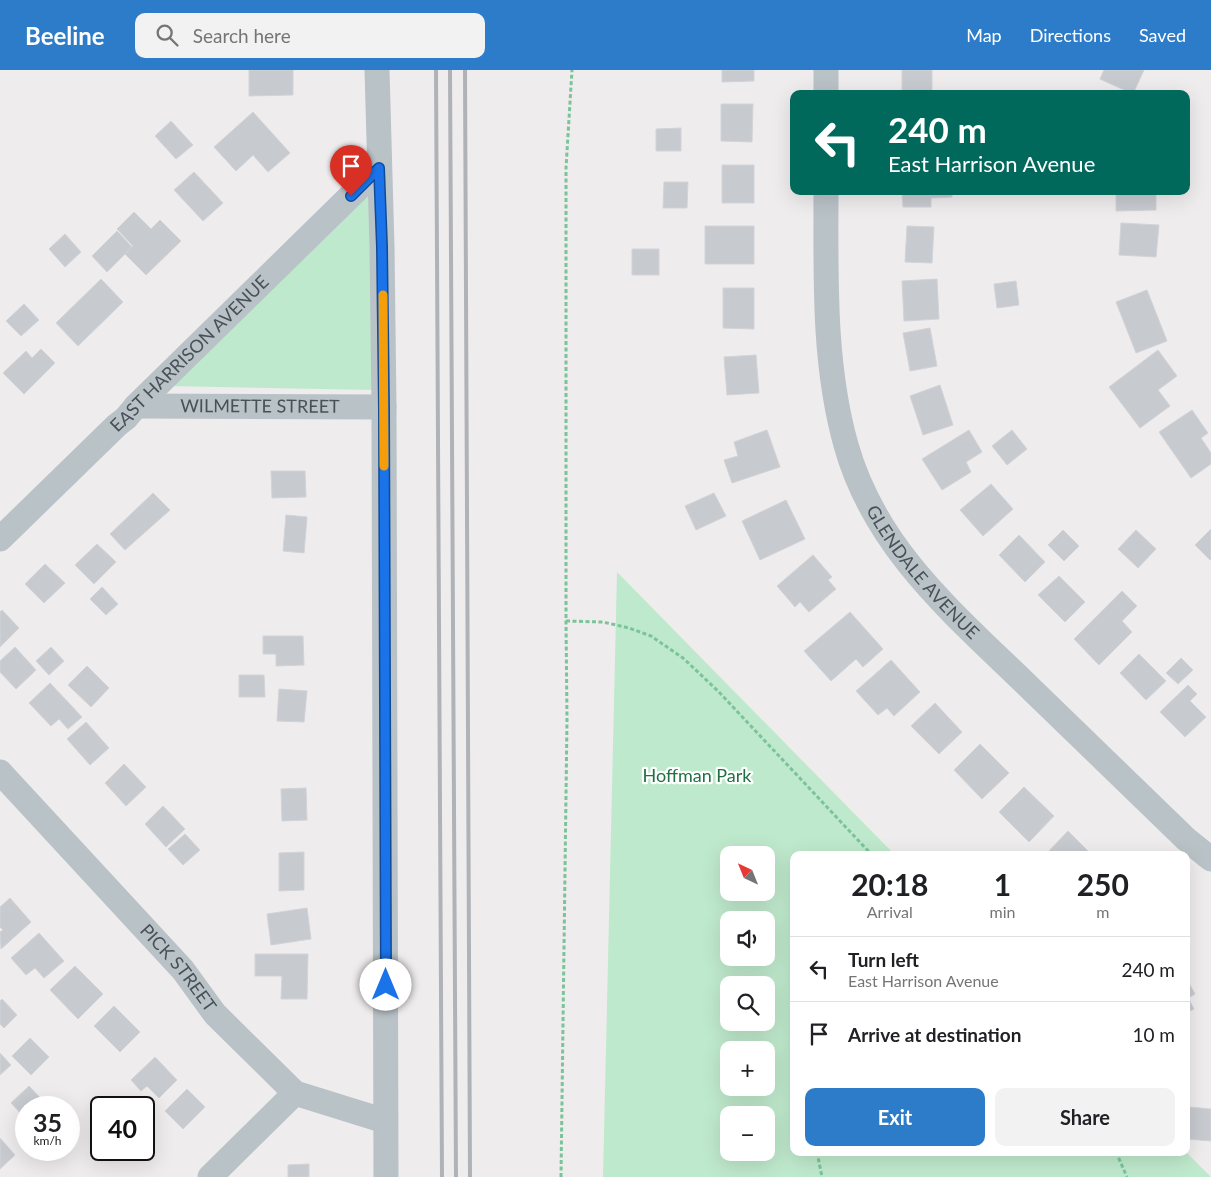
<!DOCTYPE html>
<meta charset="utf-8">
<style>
body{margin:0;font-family:Lato,sans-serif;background:#f2f2f2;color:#202124;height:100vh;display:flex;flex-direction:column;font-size:19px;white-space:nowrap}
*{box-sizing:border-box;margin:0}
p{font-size:16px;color:#757577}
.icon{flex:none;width:28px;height:28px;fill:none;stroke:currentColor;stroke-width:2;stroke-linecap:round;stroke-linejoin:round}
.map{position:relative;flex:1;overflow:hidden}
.panel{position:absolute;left:790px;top:781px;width:400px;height:305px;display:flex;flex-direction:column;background:#fff;border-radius:10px;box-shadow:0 5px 20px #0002}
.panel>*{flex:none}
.top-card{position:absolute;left:790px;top:20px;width:400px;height:105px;border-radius:10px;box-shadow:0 5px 20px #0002;background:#00695c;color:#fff;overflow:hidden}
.needle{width:32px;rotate:317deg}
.buttons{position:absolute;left:720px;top:776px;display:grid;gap:10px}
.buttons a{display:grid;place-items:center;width:55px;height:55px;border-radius:10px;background:#fff;box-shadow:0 5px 20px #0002;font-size:25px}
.speed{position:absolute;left:15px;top:1026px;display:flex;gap:10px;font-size:25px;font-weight:700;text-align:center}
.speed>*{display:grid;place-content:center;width:65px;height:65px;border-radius:50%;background:#fff;box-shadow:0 5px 20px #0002;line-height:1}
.speed small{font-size:12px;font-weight:400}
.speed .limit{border:2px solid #111;border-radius:8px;background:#fff;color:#111}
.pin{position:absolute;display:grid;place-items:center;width:42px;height:42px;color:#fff;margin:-51px -21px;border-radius:50% 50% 50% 0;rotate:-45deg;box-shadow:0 0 5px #0007}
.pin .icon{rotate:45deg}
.me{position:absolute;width:55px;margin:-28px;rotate:0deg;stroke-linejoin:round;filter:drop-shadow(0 0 4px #0008)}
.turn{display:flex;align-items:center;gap:18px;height:105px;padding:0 15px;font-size:22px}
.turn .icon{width:65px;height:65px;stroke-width:2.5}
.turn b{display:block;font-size:35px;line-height:42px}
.eta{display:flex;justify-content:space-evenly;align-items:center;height:85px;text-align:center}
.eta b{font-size:30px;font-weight:700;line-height:35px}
.primary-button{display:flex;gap:10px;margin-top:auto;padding:10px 15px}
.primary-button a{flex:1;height:58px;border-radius:10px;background:#2c7cc9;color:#fff;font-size:20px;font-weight:700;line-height:58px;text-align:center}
.primary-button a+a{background:#f2f2f2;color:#202124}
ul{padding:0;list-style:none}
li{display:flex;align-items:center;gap:15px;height:65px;padding:0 15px;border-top:1px solid #e0e0e0}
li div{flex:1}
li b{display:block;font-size:19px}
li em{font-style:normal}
header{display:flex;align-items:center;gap:30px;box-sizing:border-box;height:70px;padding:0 25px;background:#2c7cc9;color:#fff}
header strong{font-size:24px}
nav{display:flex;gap:28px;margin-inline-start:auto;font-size:18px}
.search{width:350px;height:45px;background:#f2f2f2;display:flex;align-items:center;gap:12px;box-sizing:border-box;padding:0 18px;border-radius:10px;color:#757577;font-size:19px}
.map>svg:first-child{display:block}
.green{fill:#bfe9cc;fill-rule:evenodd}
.building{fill:#c7cacf;stroke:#d1d3d7}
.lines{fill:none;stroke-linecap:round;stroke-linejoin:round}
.path{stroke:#7bc39a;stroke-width:3;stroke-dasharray:4 2.5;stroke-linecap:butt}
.minor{stroke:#b9c2c7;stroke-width:25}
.rail{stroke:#afb2b6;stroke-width:4}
.route-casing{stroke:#114b97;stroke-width:12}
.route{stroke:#1a73e8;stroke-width:9}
.slow{stroke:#f59e0b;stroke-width:9}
.labels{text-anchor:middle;stroke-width:4.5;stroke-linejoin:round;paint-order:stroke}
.street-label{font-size:18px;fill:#475157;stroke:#fff}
.park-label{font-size:18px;fill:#207042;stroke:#fff}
</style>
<header>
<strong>Beeline</strong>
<div class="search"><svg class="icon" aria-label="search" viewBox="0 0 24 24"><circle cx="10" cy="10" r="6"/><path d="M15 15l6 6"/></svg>Search here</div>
<nav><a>Map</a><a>Directions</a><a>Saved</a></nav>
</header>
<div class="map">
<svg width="1211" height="1107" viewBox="0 0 1211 1107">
<rect width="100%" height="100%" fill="#efeced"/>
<path class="green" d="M374,113L376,320L166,316Z
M617,502L895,785H794V1082H1186L1211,1107H603ZM729,785H766V822H729ZM729,850H766V888H729ZM729,915H766V952H729ZM729,980H766V1018H729ZM729,1045H766V1082H729Z"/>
<path class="building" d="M249,0H293V25L249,26Z
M722,0H754V11L722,12Z
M902,0H932V24H902Z
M1104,0H1144L1133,24L1100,9Z
M721,34H753L752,72L721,71Z
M253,42L290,83L268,102L253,85L236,101L214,77Z
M171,51L193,75L176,89L155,66Z
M681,58V81H656V59Z
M722,95H754V133H722Z
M194,102L223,133L203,151L174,120Z
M664,112H688L687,138H663Z
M902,121H952V127L931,128V137H903Z
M1116,121H1156V140L1116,141Z
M134,142L151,159L160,150L181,171L146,205L125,184L133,176L117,159Z
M1121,153L1159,155L1156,187L1119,185Z
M705,156H754V194H705Z
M907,156L934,157L932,193L905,192Z
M117,161L132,177L107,202L92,186Z
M65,164L81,182L65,197L49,179Z
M632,179H659V205H632Z
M101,209L123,232L78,276L56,253Z
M937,209L939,249L904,251L902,211Z
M1016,211L1019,235L997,238L994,214Z
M723,218H754V259L723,258Z
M1147,220L1167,271L1136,283L1116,232Z
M24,234L39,250L21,266L6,251Z
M930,258L937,296L910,301L903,263Z
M41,279L55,293L24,324L3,303L26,281L32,288Z
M1158,280L1177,306L1158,320L1170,336L1140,358L1109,317Z
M756,285L759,323L727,325L724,287Z
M940,315L953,355L923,365L910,326Z
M1192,340L1208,363L1201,368L1211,383V394L1191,408L1159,362Z
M767,360L780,397L732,413L724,390L738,386L734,372Z
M969,360L982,382L966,392L971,402L942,420L922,389Z
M1012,360L1027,379L1007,395L992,376Z
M271,401H305L306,427L272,428Z
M991,414L1013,439L983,466L960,440Z
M153,423L170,440L125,480L110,464Z
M714,423L726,446L696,460L685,436Z
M786,430L805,469L760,490L742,451Z
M286,445L307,447L304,483L283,481Z
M1211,459V489L1210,490L1195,475Z
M1063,460L1079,476L1064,491L1048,475Z
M1136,460L1156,479L1138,498L1118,479Z
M1019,465L1045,492L1025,512L999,485Z
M97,474L116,492L94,514L75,495Z
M813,485L832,507L828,510L836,519L809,542L800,532L795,537L777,516Z
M45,494L65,513L44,533L25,514Z
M1059,506L1085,532L1065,552L1038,525Z
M102,517L118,534L106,545L90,529Z
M1122,521L1137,536L1122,551L1132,562L1099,595L1074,569Z
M2,540L19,558L0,577V542Z
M850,542L883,579L863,597L856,589L831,611L804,581Z
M263,566H303L304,595L276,596V584H263Z
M15,577L36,600L16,619L0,602V591Z
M51,577L64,591L49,605L36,591Z
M1139,584L1166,611L1146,630L1120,603Z
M1181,588L1193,600L1178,614L1166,603Z
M891,590L920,622L894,646L887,638L878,645L856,621Z
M87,596L109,618L91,637L68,615Z
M239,605H264L265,627H239Z
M50,613L82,647L68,659L59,649L51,656L29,633Z
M1188,615L1197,624L1190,631L1206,647L1185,667L1160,642Z
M279,619L307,621L304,652L277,651Z
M935,633L962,662L939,684L911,656Z
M86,652L109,678L90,695L67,669Z
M980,674L1009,703L982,729L954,700Z
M124,694L146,717L126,736L105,713Z
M1024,717L1054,746L1029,772L999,742Z
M306,718L307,750L282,751L281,719Z
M163,736L185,759L166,777L145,754Z
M1068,761L1092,785L1046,784Z
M185,764L200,780L183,795L168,779Z
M304,782V820L279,821V783Z
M10,828L31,852L1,879L0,862L3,860L0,857V837Z
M307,838L311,869L271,875L267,844Z
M39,863L64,891L44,908L35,898L26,905L11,888Z
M255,884H308L307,929H281L282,906H255Z
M75,896L103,924L78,949L50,920Z
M1186,908L1195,924L1188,928L1194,939L1186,943Z
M2,929L17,945L4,958L0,954V931Z
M114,936L140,962L120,982L94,956Z
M30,968L49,987L31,1005L12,986Z
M0,983L11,995L0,1005Z
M155,987L177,1010L159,1028L147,1016L141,1021L131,1010Z
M29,1016L45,1033L41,1038H26V1049L11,1033Z
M187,1019L205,1037L183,1059L165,1041Z
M1189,1037L1211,1039V1071L1187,1069Z
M0,1068L15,1085L0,1099Z
M309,1094V1107H288V1095Z"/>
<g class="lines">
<path class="path" d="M566,551L603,552L629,558L651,566L683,588L718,621L872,785
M817,1082L822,1107
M1116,1082L1127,1107
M561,1107L567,649L566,551V98L572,0"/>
<g class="minor">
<path d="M377,0L382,177L384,337L386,1107"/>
<path d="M826,0V24"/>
<path id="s1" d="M826,121C826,206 823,293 846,375C875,479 954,544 1028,616C1080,667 1133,718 1186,769L1211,789"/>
<path id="s2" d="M136,336L384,337"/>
<path id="s3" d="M0,469L117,355L126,348L136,336L379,98"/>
<path id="s4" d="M0,702L183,900L215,944L295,1023L385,1051"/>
<path d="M210,1107L295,1023"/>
</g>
<path class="rail" d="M436,0L442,1107
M450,0L456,1107
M465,0L470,1107"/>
</g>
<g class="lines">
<g class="route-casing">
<path id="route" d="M351,126L379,98L382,177L384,338L386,915"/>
</g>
<use href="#route" class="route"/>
<path class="slow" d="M383,225L384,396"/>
</g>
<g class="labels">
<g class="street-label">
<text dy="6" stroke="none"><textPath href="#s3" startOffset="265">EAST HARRISON AVENUE</textPath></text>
<text dy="6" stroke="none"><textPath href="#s2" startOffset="124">WILMETTE STREET</textPath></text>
<text dy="6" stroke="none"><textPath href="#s1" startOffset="406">GLENDALE AVENUE</textPath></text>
<text dy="6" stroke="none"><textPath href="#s4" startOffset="265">PICK STREET</textPath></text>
</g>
<g class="park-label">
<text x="697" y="712">Hoffman Park</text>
</g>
</g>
</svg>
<div class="buttons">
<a><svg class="needle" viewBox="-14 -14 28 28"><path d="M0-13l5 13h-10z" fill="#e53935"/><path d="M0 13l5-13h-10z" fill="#757577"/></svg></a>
<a><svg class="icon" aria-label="sound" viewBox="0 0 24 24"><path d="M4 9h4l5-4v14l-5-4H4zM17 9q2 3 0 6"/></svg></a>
<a><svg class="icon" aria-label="search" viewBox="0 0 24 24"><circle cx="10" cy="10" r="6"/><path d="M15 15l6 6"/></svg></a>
<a>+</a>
<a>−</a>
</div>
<div class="speed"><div>35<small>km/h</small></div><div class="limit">40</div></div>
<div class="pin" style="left:351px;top:126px;background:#d93025"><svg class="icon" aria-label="arrive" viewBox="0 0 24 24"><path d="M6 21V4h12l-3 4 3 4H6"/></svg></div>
<svg class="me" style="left:386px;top:915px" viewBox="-20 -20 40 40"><circle r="19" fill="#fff"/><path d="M0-13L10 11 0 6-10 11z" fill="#1a73e8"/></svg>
<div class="top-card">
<div class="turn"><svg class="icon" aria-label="left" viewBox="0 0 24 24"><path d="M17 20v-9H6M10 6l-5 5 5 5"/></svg><div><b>240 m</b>East Harrison Avenue</div></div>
</div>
<section class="panel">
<div class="eta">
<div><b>20:18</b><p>Arrival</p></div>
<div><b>1</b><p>min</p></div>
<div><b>250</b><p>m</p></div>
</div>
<ul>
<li><svg class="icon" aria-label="left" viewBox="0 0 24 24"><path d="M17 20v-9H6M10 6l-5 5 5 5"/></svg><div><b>Turn left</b><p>East Harrison Avenue</p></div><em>240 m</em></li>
<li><svg class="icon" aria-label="arrive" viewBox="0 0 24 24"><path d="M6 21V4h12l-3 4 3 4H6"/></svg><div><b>Arrive at destination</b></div><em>10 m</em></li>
</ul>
<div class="primary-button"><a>Exit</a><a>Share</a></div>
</section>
</div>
